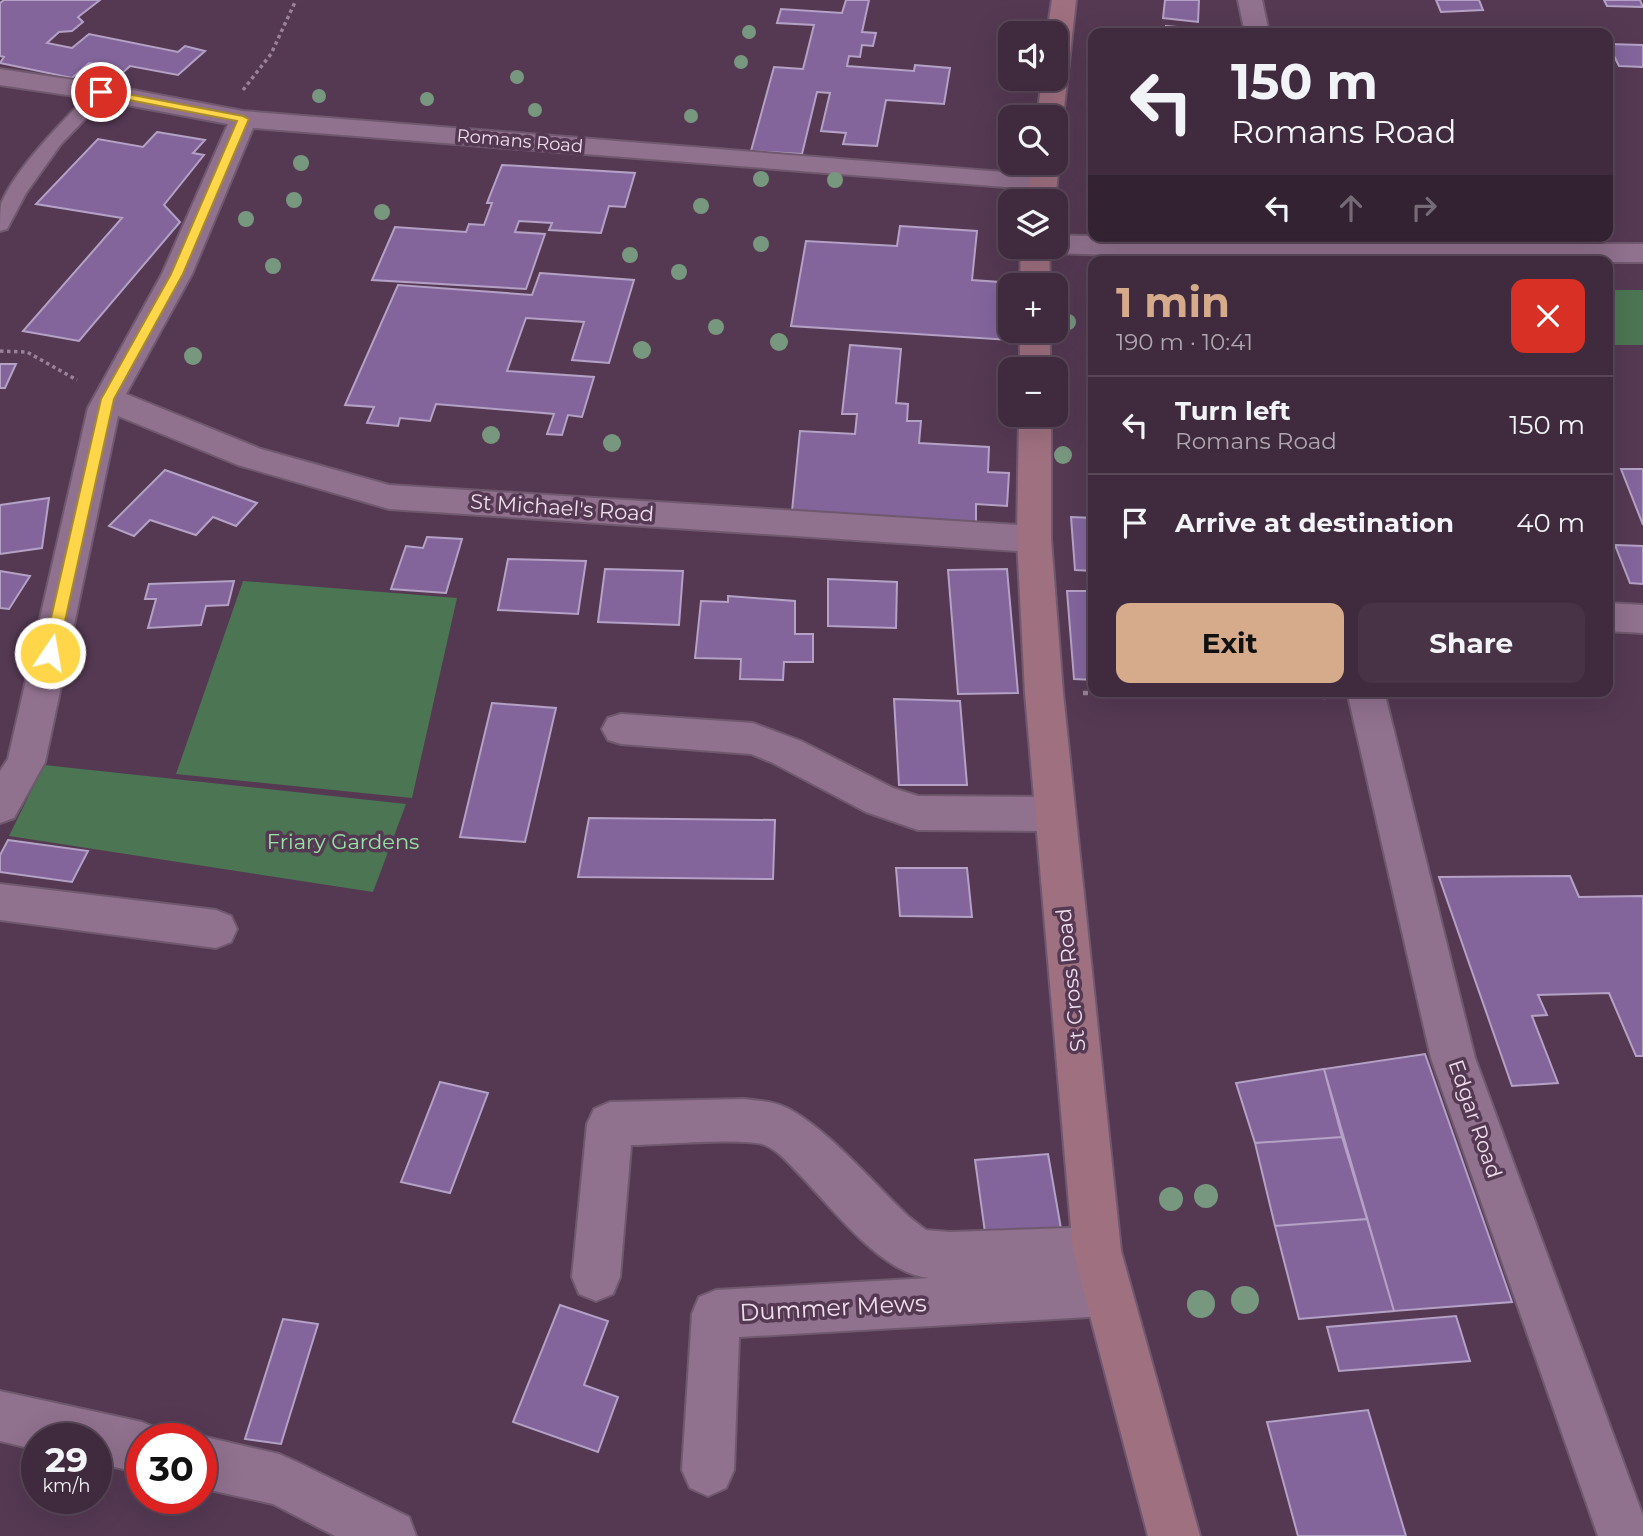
<!DOCTYPE html>
<meta charset="utf-8">
<style>
body{margin:0;font-family:Montserrat,sans-serif;background:#473345;color:#f1f3f6;height:100vh;display:flex;flex-direction:column;font-size:26px;white-space:nowrap}
*{box-sizing:border-box;margin:0}
p{font-size:23px;color:#aea7b0}
.icon{flex:none;width:38px;height:38px;fill:none;stroke:currentColor;stroke-width:2;stroke-linecap:round;stroke-linejoin:round}
.map{position:relative;flex:1;overflow:hidden}
.drawer{position:absolute;left:1088px;top:256px;width:525px;height:441px;display:flex;flex-direction:column;background:#402b3e;border-radius:14px;box-shadow:0 7px 28px #0002,0 0 0 2px #594758}
.drawer>*{flex:none}
.top-card{position:absolute;left:1088px;top:28px;width:525px;height:214px;border-radius:14px;box-shadow:0 7px 28px #0002,0 0 0 2px #594758;background:#402b3e;color:#f1f3f6;overflow:hidden}
.fabs{position:absolute;left:998px;top:21px;display:grid;gap:14px}
.fabs a{display:grid;place-items:center;width:70px;height:70px;border-radius:14px;background:#402b3e;box-shadow:0 7px 28px #0002,0 0 0 2px #594758;font-size:35px}
.speed{position:absolute;left:21px;top:1423px;display:flex;gap:14px;font-size:35px;font-weight:700;text-align:center}
.speed>*{display:grid;place-content:center;width:91px;height:91px;border-radius:50%;background:#402b3e;box-shadow:0 7px 28px #0002,0 0 0 2px #594758;line-height:1}
.speed small{font-size:18px;font-weight:400}
.speed .limit{border:10px solid #d22;background:#fff;color:#111}
.pin{position:absolute;display:grid;place-items:center;width:60px;height:60px;color:#fff;margin:-30px;border:4px solid #fff;border-radius:50%;box-shadow:0 2px 7px #0007}
.me{position:absolute;width:77px;margin:-38px;rotate:12deg;stroke-linejoin:round;filter:drop-shadow(0 0 5px #0008)}
.turn{display:flex;align-items:center;gap:24px;height:147px;padding:0 28px;font-size:32px}
.turn .icon{width:91px;height:91px;stroke-width:2.5}
.turn b{display:block;font-size:49px;line-height:60px}
.lanes{display:flex;align-items:center;height:66px;padding:0 28px;background:#0003;justify-content:center;gap:35px;direction:ltr}
.lanes .off{opacity:.35}
.round{display:grid;place-items:center;flex:none;width:74px;height:74px;border-radius:14px;background:#473345}
.summary{display:flex;align-items:center;justify-content:space-between;height:119px;padding:0 28px}
h1{font-size:42px;font-weight:700;line-height:52px;color:#d6ab8b}
.action{display:flex;gap:14px;margin-top:auto;padding:14px 28px}
.action a{flex:1;height:80px;border-radius:14px;background:#d6ab8b;color:#111;font-size:28px;font-weight:700;line-height:80px;text-align:center}
.action a+a{background:#473345;color:#f1f3f6}
ul{padding:0;list-style:none}
li{display:flex;align-items:center;gap:21px;height:98px;padding:0 28px;border-top:2px solid #594758}
li div{flex:1}
li b{display:block;font-size:26px}
li em{font-style:normal}
.map>svg:first-child{display:block}
.green{fill:#4c7553}
.building{fill:#83659c;stroke:#b4a1c5;stroke-width:2}
.lines{fill:none;stroke-linecap:round;stroke-linejoin:round}
.service-casing{stroke:#70596e;stroke-width:4}
.minor-casing{stroke:#70596e;stroke-width:4}
.secondary-casing{stroke:#70596e;stroke-width:4}
.path-far1{stroke:#998297;stroke-width:3.5;stroke-dasharray:3.5 3.5;stroke-linecap:butt}
.path{stroke:#998297;stroke-width:4.5;stroke-dasharray:5 5;stroke-linecap:butt}
.service{fill:#90718e;fill-rule:evenodd}
.minor{fill:#90718e;fill-rule:evenodd}
.secondary{fill:#9f7080;fill-rule:evenodd}
.tree{fill:#78977f}
.route{fill:#ffd54a;stroke:#a68a30;stroke-width:2}
.labels{text-anchor:middle;stroke-width:7;stroke-linejoin:round;paint-order:stroke}
.far-street-label{font-size:18px;fill:#efdeed;stroke:#553953}
.street-label{font-size:21px;fill:#efdeed;stroke:#553953}
.park-label{font-size:21px;fill:#94e4a3;stroke:#553953}
.near-street-label{font-size:24px;fill:#efdeed;stroke:#553953}
</style>
<div class="map">
<svg width="1643" height="1536" viewBox="0 0 1643 1536">
<rect width="100%" height="100%" fill="#553953"/>
<path class="green" d="M1608,290H1643V345H1608Z
M243,581L457,598L412,798L176,774Z
M44,765L406,804L373,892L9,836Z"/>
<path class="building" d="M4,0H100L78,17L83,22L72,31L59,32L47,43L72,48L89,34L178,52L185,46L205,51L178,75L130,66L107,87L83,82L102,65L89,63L72,78L0,63L4,57L0,56V3Z
M846,0H869L862,32L876,33L873,46L862,45L860,57L849,56L847,66L914,71L915,65L950,68L944,104L886,100L877,146L843,144L846,133L821,131L830,93L817,92L802,154L751,151L774,67L803,69L814,25L777,23L781,9L842,13Z
M1165,0H1199L1198,22L1163,18Z
M1436,0H1479L1483,10L1441,12Z
M1604,0H1640L1643,7L1607,6Z
M1166,26L1200,29L1201,33H1166Z
M1608,44L1643,45V67L1619,66Z
M157,132L205,140L193,153L204,155L164,205L180,222L79,341L23,331L122,218L36,204L98,139L143,147Z
M502,165L635,173L625,207L609,206L601,233L549,230L552,223L519,221L515,232L545,234L526,289L372,280L395,227L466,232L469,224L484,225L492,203H487Z
M900,226L977,231L972,280L1015,283L1010,285V340L791,326L806,241L897,246Z
M540,273L634,280L609,363L572,360L584,322L526,318L507,371L594,377L582,417L568,415L562,435L547,434L554,414L436,404L430,421L400,418L398,426L367,423L374,407L345,405L398,285L532,295Z
M850,345L901,349L896,403L908,404L907,421H921L919,443L989,447L988,472L1009,473L1007,506L976,504V523L792,511L800,431L855,434L857,414H842Z
M0,364H16L5,388H0Z
M1621,469H1643V525Z
M165,470L257,503L236,526L213,517L196,535L150,520L134,536L109,526Z
M49,498L42,548L0,554V505Z
M1071,517L1094,518V571L1075,570Z
M427,537L462,539L446,593L391,589L406,546L423,548Z
M1615,545L1643,546V584L1630,583Z
M508,559L586,561L578,614L498,610Z
M605,569L683,571L679,625L598,622Z
M1007,569L1018,693L958,694L948,570Z
M0,571L30,576L9,609L0,608Z
M828,579L897,582L896,628L828,626Z
M234,581L228,605L206,606L201,625L148,628L156,599H145L149,584Z
M1067,591H1094V680L1074,679Z
M728,596L795,601V634H813V662H784L783,680L740,679L741,659L695,658L701,601L728,602Z
M894,699L960,701L967,785H899Z
M492,703L556,708L525,842L460,837Z
M589,818L775,820L773,879L578,877Z
M8,840L88,851L72,882L0,872V855Z
M896,868H967L972,917L900,916Z
M1570,876L1579,897L1643,896V1056H1636L1609,993L1538,995L1547,1015L1532,1016L1558,1083L1512,1086L1439,877Z
M1425,1054L1512,1302L1394,1311L1324,1069Z
M1324,1069L1342,1137L1255,1143L1236,1083Z
M440,1082L488,1093L450,1193L401,1182Z
M1342,1137L1367,1219L1275,1226L1255,1143Z
M1048,1154L1063,1240L987,1247L975,1160Z
M1367,1219L1394,1311L1299,1319L1275,1226Z
M560,1305L608,1321L584,1385L618,1397L598,1452L513,1422Z
M1456,1316L1470,1361L1339,1371L1327,1327Z
M283,1319L318,1324L281,1444L245,1439Z
M1368,1410L1406,1536H1298L1267,1422Z"/>
<g class="lines">
<g class="service-casing">
<path id="service" d="M101,87L107,88L110,92L107,96L61,144L26,193L7,229L0,231C0,222 0,212 1,204C16,167 67,117 95,88Z"/>
</g>
<g class="minor-casing">
<path id="minor" d="M1238,0H1262L1269,33H1245Z
M0,69L101,84L243,111L1053,176L1057,182L1053,188L1043,190L253,128L192,274L126,394L261,449L389,485L1034,526L1046,530L1051,539L1046,548L1034,552L389,509L238,465L118,416L45,762L14,818L0,823V771L8,759L88,408L162,274L228,124L101,100L0,85Z
M1055,235L1293,243L1643,244V262L1284,261L1055,253L1045,250L1042,247H1055Z
M1608,603L1643,605V633L1608,631Z
M1347,691H1384L1475,1058L1643,1516V1536H1598L1431,1058Z
M621,714L753,723L801,741L893,788L918,796L1055,797L1069,802L1075,814L1069,826L1055,831L918,830L866,812L773,763L751,754L621,744L608,740L602,729L608,718Z
M0,884L216,910L231,916L237,929L231,942L216,948L0,920Z
M744,1099C759,1101 773,1101 787,1108C828,1129 874,1184 909,1217L926,1230L950,1232L1097,1227L1114,1234L1121,1251L1114,1268L1110,1269L1123,1275L1130,1292L1123,1309L1106,1316L739,1337L734,1470L726,1488L708,1496L690,1488L682,1470L692,1314L699,1297L716,1290L929,1278C882,1274 833,1209 801,1176C791,1166 779,1151 765,1145C745,1137 657,1145 631,1145L620,1277L613,1294L596,1301L579,1294L572,1277L587,1124L594,1109L610,1102Z
M0,1391L142,1422L160,1430L164,1438H142V1473L96,1463V1438H37V1450L0,1441Z
M201,1436L279,1454L297,1462L409,1517L416,1536H335L273,1504L201,1488V1438H196Z"/>
</g>
<g class="secondary-casing">
<path id="secondary" d="M1052,0H1076L1063,117L1055,124V117H1037L1042,79H1055V33H1047Z
M1055,158L1059,163L1055,201H1027L1031,163H1055Z
M1021,247H1049L1050,285H1020Z
M1020,331H1050V369H1020Z
M1019,415H1051V539L1063,693L1121,1251L1200,1536H1148L1073,1251L1025,693L1017,539Z"/>
</g>
<path class="path-far1" d="M243,90L271,54L296,0
M0,351L27,352L77,380"/>
<path class="path" d="M1083,693L1326,697"/>
<use href="#service" class="service"/>
<use href="#minor" class="minor"/>
<use href="#secondary" class="secondary"/>
</g>
<g class="tree">
<circle cx="749" cy="32" r="7"/>
<circle cx="741" cy="62" r="7"/>
<circle cx="517" cy="77" r="7"/>
<circle cx="319" cy="96" r="7"/>
<circle cx="427" cy="99" r="7"/>
<circle cx="535" cy="110" r="7"/>
<circle cx="691" cy="116" r="7"/>
<circle cx="301" cy="163" r="8"/>
<circle cx="761" cy="179" r="8"/>
<circle cx="835" cy="180" r="8"/>
<circle cx="294" cy="200" r="8"/>
<circle cx="701" cy="206" r="8"/>
<circle cx="382" cy="212" r="8"/>
<circle cx="246" cy="219" r="8"/>
<circle cx="761" cy="244" r="8"/>
<circle cx="630" cy="255" r="8"/>
<circle cx="273" cy="266" r="8"/>
<circle cx="679" cy="272" r="8"/>
<circle cx="1068" cy="322" r="8"/>
<circle cx="716" cy="327" r="8"/>
<circle cx="779" cy="342" r="9"/>
<circle cx="642" cy="350" r="9"/>
<circle cx="193" cy="356" r="9"/>
<circle cx="491" cy="435" r="9"/>
<circle cx="612" cy="443" r="9"/>
<circle cx="1063" cy="455" r="9"/>
<circle cx="1206" cy="1196" r="12"/>
<circle cx="1171" cy="1199" r="12"/>
<circle cx="1245" cy="1300" r="14"/>
<circle cx="1201" cy="1304" r="14"/>
</g>
<path class="route" d="M101,89L243,116L249,119L183,274L114,399L58,653L50,659L43,653L101,399L171,274L237,121L98,94L96,92Z"/>
<g class="labels">
<g class="far-street-label">
<text transform="translate(520 141) rotate(5)" y="6">Romans Road</text>
</g>
<g class="street-label">
<text transform="translate(562 508) rotate(4)" y="7">St Michael's Road</text>
<text transform="translate(1071 980) rotate(-96)" y="7">St Cross Road</text>
<text transform="translate(1475 1119) rotate(71)" y="7">Edgar Road</text>
</g>
<g class="park-label">
<text x="343" y="849">Friary Gardens</text>
</g>
<g class="near-street-label">
<text transform="translate(833 1308) rotate(-3)" y="8">Dummer Mews</text>
</g>
</g>
</svg>
<div class="fabs">
<a><svg class="icon" aria-label="sound" viewBox="0 0 24 24"><path d="M4 9h4l5-4v14l-5-4H4zM17 9q2 3 0 6"/></svg></a>
<a><svg class="icon" aria-label="search" viewBox="0 0 24 24"><circle cx="10" cy="10" r="6"/><path d="M15 15l6 6"/></svg></a>
<a><svg class="icon" aria-label="layers" viewBox="0 0 24 24"><path d="M12 4l9 5-9 5-9-5zM3 14l9 5 9-5"/></svg></a>
<a>+</a>
<a>−</a>
</div>
<div class="speed"><div>29<small>km/h</small></div><div class="limit">30</div></div>
<div class="pin" style="left:101px;top:92px;background:#d93025"><svg class="icon" aria-label="arrive" viewBox="0 0 24 24"><path d="M6 21V4h12l-3 4 3 4H6"/></svg></div>
<svg class="me" style="left:50px;top:653px" viewBox="-20 -20 40 40"><circle r="17" fill="#ffd54a" stroke="#fff" stroke-width="3"/><path d="M0-11L8 9 0 5-8 9z" fill="#fff"/></svg>
<div class="top-card">
<div class="turn"><svg class="icon" aria-label="left" viewBox="0 0 24 24"><path d="M17 20v-9H6M10 6l-5 5 5 5"/></svg><div><b>150 m</b>Romans Road</div></div>
<div class="lanes"><svg class="icon" aria-label="left" viewBox="0 0 24 24"><path d="M17 20v-9H6M10 6l-5 5 5 5"/></svg><svg class="icon off" aria-label="ahead" viewBox="0 0 24 24"><path d="M12 20V5M6 11l6-6 6 6"/></svg><svg class="icon off" aria-label="right" viewBox="0 0 24 24"><path d="M7 20v-9h11M14 6l5 5-5 5"/></svg></div>
</div>
<section class="drawer">
<div class="summary"><div><h1>1 min</h1><p>190 m · 10:41</p></div><a class="round" style="background:#d93025;color:#fff"><svg class="icon" aria-label="close" viewBox="0 0 24 24"><path d="M6 6l12 12M18 6L6 18"/></svg></a></div>
<ul>
<li><svg class="icon" aria-label="left" viewBox="0 0 24 24"><path d="M17 20v-9H6M10 6l-5 5 5 5"/></svg><div><b>Turn left</b><p>Romans Road</p></div><em>150 m</em></li>
<li><svg class="icon" aria-label="arrive" viewBox="0 0 24 24"><path d="M6 21V4h12l-3 4 3 4H6"/></svg><div><b>Arrive at destination</b></div><em>40 m</em></li>
</ul>
<div class="action"><a>Exit</a><a>Share</a></div>
</section>
</div>
